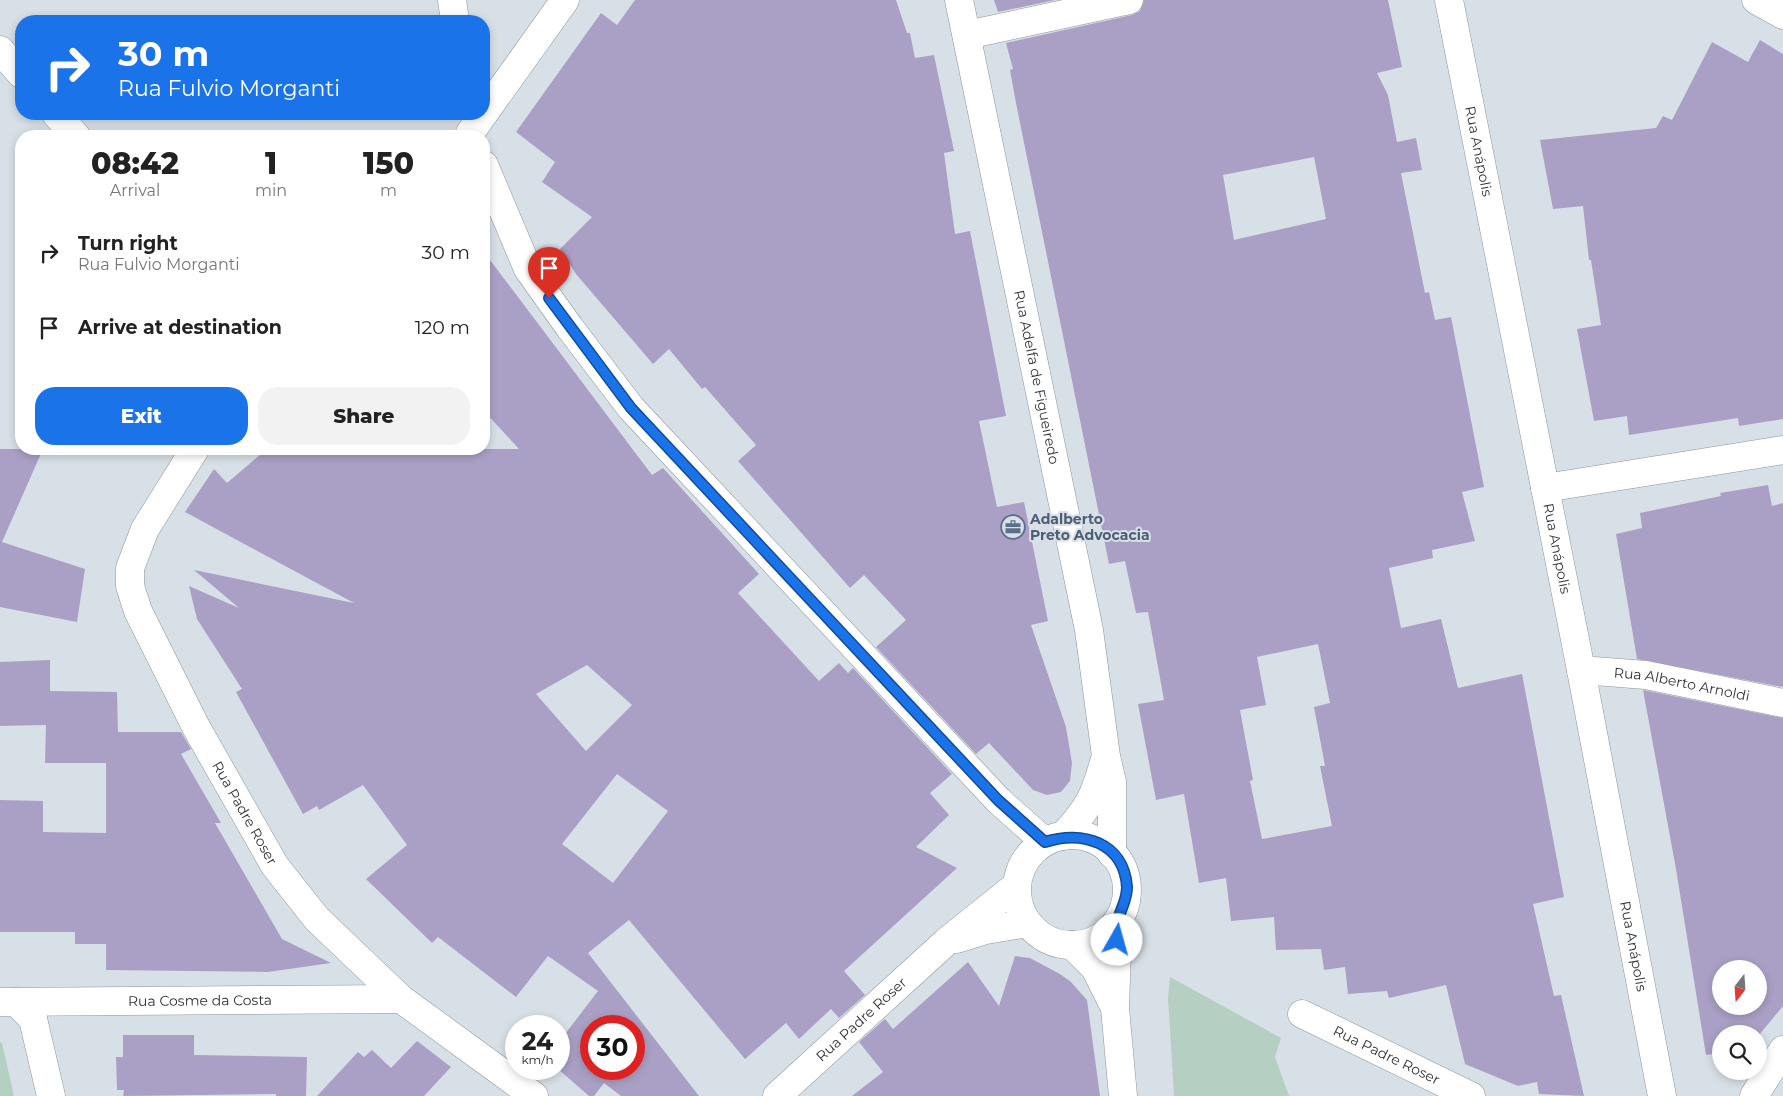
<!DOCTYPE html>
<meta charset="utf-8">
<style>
body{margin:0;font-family:Montserrat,sans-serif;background:#f2f2f2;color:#222;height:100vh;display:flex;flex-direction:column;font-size:19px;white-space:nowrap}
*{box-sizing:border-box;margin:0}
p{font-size:16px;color:#767676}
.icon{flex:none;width:28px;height:28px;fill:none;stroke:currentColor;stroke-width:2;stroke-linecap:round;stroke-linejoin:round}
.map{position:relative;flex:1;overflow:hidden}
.side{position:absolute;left:15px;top:130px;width:475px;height:325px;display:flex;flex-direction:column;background:#fff;border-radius:20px;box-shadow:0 2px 8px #0003}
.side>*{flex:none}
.top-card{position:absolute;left:15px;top:15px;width:475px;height:105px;border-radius:20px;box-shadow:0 2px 8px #0003;background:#1a73e8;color:#fff;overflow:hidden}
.needle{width:32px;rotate:197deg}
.tools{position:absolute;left:1712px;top:960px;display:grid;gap:10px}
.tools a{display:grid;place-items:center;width:55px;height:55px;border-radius:50%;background:#fff;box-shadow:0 2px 8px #0003;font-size:25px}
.speed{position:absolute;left:505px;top:1015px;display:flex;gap:10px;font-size:25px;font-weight:700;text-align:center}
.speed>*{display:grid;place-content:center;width:65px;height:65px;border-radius:50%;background:#fff;box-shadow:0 2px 8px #0003;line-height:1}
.speed small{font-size:12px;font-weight:400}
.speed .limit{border:8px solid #d22;background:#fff;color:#111}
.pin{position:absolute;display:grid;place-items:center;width:42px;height:42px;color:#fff;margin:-51px -21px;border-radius:50% 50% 50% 0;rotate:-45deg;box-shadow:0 0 5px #0007}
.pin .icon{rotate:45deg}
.me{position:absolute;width:55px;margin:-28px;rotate:7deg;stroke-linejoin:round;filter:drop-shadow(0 0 4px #0008)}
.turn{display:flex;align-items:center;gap:18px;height:105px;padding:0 20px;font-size:22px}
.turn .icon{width:65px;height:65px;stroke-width:2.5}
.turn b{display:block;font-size:35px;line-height:42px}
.eta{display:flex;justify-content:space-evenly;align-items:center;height:85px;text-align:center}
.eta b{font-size:30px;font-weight:800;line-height:35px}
.action{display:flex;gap:10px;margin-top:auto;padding:10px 20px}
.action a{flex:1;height:58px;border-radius:20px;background:#1a73e8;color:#fff;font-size:20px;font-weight:800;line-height:58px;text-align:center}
.action a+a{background:#f2f2f2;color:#222}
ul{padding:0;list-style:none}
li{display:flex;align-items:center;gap:15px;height:75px;padding:0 20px}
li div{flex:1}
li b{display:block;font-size:19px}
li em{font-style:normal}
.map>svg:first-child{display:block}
.green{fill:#b5cfc2}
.building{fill:#aaa0c5;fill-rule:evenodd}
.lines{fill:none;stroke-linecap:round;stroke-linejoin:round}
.street-casing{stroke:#8d959c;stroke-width:29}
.street{stroke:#fff;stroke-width:28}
.route-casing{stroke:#114b97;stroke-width:12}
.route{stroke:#1a73e8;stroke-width:9}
.labels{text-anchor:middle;stroke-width:4;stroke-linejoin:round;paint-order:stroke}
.street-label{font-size:14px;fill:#303336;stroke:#d8e0e7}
.service-label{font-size:14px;font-weight:bold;fill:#4e5e75;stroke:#d8e0e7;text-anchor:start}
</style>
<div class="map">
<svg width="1783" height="1096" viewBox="0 0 1783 1096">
<rect width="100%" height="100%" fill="#d8e0e7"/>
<path class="green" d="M1170,977L1281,1038L1275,1057L1289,1096H1174L1168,998Z
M0,1042L2,1043L14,1096H0Z"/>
<path class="building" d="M635,0H896L907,33H910L915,58L934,55L954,151L944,153L955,234L970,231L1006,416L979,421L997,507L1024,502L1048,621L1031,625L1066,727L1072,763L1070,781L1061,792L1047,795L1033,790L989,743L976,754L876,647L906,620L864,575L850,588L738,461L756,445L705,387L702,389L669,349L653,364L576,274L560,249L592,217L542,182L555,162L516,132L601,13L617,25Z
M994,0H1055L998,12Z
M1144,0H1388L1402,67L1377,73L1388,95L1397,142L1416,138L1422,170L1401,173L1425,293L1429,292L1435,320L1451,317L1484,487L1462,492L1475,541L1432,550L1433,558L1389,568L1401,628L1441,619L1458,688L1522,674L1564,897L1533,904L1554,996L1561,995L1584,1096L1539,1094L1537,1082L1518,1086L1465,1064L1446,985L1389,998L1387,991L1348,994L1345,967L1324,970L1321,949L1276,950L1274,917L1231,921L1226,878L1199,883L1184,794L1156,800L1138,704L1164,700L1148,612L1136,613L1125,561L1109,564L1016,103L1010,70L1013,69L1006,43L1132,15L1140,11ZM1314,157L1326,219L1234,240L1223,175ZM1318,644L1330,703L1314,707L1325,766H1320L1332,826L1262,839L1250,781L1253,780L1240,710L1266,705L1257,657Z
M1760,40L1783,54V419L1739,426L1738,418L1629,435L1627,416L1594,421L1577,329L1601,325L1591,260H1589L1583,206L1553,209L1540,140L1656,128L1663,116L1672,120L1712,42L1748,62Z
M484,252L652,475L663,468L759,574L738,593L819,681L839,663L848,673L853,668L952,774L930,793L949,815L916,847L957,868L844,971L865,995L839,1018L831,1009L799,1039L786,1023L745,1059L629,920L588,953L699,1096H621L604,1083L594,1096H589L558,1069L559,1042L598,991L548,956L516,997L438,937L432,943L366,879L407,845L363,785L319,810L317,806L303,814L236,692L242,689L197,619L189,586L239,608L194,570L354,603L185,512L214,469L227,483L267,449H519L484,411ZM587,665L632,705L586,751L536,694ZM617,774L668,811L613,883L562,844ZM591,1026H634V1069H591Z
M0,449H43L2,542L85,569L77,622L0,607Z
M1768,485L1772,506L1783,503V687L1637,659L1616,534L1642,528L1640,513L1721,496L1720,493Z
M50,660V691L117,692L118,732H181L191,749L181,754L221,823H215L282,939L331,963L268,972L106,970V944H75V932H0V800L43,801V832L106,833V763H45L46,725L0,726V662Z
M1643,690L1783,718V1006L1759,1035L1721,1034V1053L1706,1055L1676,869ZM1721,969H1759V1006H1721Z
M1015,956L1030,958L1060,974L1071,982L1087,1000L1100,1096H852L883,1072L859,1042L885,1019L893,1029L968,962L999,1006Z
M123,1035H194V1055L307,1057L306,1096H276V1094L123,1096L124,1090H117L116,1057H123Z
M417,1041L451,1067L424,1096H317L358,1052L364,1057L372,1050L391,1068Z"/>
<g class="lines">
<g class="street-casing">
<g id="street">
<path d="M452,0L455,21"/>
<path id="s1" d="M959,0L1089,630L1106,756L1112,782V854"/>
<path id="s2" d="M1449,0L1581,670L1662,1096"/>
<path d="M1756,0L1783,15"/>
<path d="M967,35L1129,0"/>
<path d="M0,50L21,74"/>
<path d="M56,114L76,136"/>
<path d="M470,133L565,0"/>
<path d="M484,165L528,269L570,328L631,408L998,800L1045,842"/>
<path id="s3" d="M195,449L145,529L130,568V586L138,611L196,727L275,866L317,919L401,999L534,1096"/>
<path d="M1545,488L1783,450"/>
<path id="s4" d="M1581,670L1646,675L1783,703"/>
<circle cx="1072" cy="890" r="55"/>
<path d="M1063,836C1088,809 1094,798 1104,762"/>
<path d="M1118,920L1115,1008L1123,1096"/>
<path d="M957,939L986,930L1028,923"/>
<path d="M1072,945L1095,968L1113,1004"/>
<path id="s5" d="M0,1002L401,999"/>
<path d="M16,1002L33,1019L51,1096"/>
<path id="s6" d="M1302,1014L1471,1096"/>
<path id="s7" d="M777,1096L946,942L1017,885"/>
<path d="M1754,1096L1783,1050"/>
</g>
</g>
<use href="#street" class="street"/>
</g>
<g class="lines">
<g class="route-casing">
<path id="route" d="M549,298L631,408L998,800L1045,842C1082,830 1124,842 1127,887C1127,900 1121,908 1118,920C1116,926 1117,934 1117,940"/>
</g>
<use href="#route" class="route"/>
</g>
<defs>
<g id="office-ring" transform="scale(1.25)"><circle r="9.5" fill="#d8e0e7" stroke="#5c6f8a" stroke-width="1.5"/><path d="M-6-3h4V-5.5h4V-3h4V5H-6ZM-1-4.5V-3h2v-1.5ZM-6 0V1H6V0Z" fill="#5c6f8a"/></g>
</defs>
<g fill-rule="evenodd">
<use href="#office-ring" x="1013" y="527"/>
</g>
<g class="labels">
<g class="street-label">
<text dy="5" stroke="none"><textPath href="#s2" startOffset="154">Rua Anápolis</textPath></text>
<text dy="5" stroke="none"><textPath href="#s1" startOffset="385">Rua Adelfa de Figueiredo</textPath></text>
<text dy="5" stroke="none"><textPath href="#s2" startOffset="559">Rua Anápolis</textPath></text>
<text dy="5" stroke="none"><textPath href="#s4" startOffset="102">Rua Alberto Arnoldi</textPath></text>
<text dy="5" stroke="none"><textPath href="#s3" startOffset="409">Rua Padre Roser</textPath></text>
<text dy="5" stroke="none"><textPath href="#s2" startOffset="964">Rua Anápolis</textPath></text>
<text dy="5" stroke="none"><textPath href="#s5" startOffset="200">Rua Cosme da Costa</textPath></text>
<text dy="5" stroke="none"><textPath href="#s7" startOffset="114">Rua Padre Roser</textPath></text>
<text dy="5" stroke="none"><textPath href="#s6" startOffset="94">Rua Padre Roser</textPath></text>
</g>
<g class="service-label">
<text x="1030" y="524">Adalberto<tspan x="1030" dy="16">Preto Advocacia</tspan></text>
</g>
</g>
</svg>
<div class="tools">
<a><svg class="needle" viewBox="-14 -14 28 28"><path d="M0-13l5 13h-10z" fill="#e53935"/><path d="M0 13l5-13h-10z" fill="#767676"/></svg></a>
<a><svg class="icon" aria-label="search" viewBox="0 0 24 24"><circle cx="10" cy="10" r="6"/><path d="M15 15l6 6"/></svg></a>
</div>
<div class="speed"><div>24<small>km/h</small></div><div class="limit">30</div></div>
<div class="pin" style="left:549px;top:298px;background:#d93025"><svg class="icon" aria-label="arrive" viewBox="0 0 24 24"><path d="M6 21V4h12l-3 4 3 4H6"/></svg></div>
<svg class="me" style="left:1117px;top:940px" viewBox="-20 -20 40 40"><circle r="19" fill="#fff"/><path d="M0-13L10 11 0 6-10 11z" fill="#1a73e8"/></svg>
<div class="top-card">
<div class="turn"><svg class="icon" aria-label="right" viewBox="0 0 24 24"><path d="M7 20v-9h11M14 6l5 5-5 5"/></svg><div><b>30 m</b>Rua Fulvio Morganti</div></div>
</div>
<section class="side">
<div class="eta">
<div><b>08:42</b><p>Arrival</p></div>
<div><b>1</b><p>min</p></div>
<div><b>150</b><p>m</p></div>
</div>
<ul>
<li><svg class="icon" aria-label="right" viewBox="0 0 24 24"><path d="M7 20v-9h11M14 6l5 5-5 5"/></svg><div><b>Turn right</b><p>Rua Fulvio Morganti</p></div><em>30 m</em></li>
<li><svg class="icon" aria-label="arrive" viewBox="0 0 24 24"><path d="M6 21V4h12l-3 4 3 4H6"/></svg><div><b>Arrive at destination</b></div><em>120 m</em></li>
</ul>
<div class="action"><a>Exit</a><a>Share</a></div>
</section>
</div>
